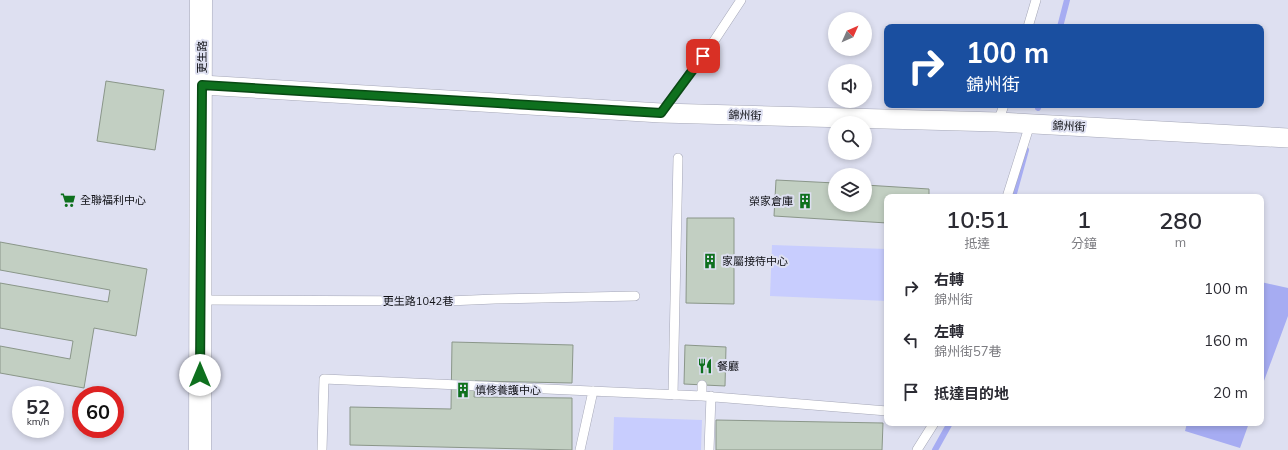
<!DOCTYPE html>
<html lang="zh-TW">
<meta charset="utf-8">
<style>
body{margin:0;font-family:Mulish,"Noto Sans TC",sans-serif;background:#f7f7f7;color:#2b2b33;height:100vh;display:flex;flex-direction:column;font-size:15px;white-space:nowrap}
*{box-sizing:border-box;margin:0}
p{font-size:13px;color:#7c7c81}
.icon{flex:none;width:22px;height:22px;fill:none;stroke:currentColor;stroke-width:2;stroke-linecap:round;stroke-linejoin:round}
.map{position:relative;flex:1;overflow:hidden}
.details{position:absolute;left:884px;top:194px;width:380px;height:232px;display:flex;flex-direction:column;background:#fff;border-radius:8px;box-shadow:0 2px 6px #0003}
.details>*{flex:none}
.top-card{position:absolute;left:884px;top:24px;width:380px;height:84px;border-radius:8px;box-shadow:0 2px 6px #0003;background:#1a4fa0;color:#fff;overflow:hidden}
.needle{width:26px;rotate:45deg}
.buttons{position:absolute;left:828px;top:12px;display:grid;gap:8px}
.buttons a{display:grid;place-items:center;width:44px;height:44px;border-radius:50%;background:#fff;box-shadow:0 2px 6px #0003;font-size:20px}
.speed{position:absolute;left:12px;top:386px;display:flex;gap:8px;font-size:20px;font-weight:700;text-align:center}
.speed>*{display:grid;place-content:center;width:52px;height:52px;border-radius:50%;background:#fff;box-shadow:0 2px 6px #0003;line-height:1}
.speed small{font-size:10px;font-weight:400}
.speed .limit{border:6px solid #d22;background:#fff;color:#111}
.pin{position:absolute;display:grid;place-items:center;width:34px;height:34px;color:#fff;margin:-17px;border-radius:8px;box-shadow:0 2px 6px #0006}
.me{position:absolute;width:44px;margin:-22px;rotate:0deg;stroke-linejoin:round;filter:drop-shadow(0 0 3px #0008)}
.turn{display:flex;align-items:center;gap:14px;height:84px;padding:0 16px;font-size:18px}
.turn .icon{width:52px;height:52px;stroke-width:2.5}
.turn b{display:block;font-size:28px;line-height:34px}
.eta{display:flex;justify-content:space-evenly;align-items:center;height:68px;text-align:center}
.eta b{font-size:24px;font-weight:600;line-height:28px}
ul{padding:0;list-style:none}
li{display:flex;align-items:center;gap:12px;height:52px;padding:0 16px}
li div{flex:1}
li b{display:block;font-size:15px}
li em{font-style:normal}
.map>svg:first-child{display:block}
.green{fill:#c8cdfe}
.water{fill:#a6acf2}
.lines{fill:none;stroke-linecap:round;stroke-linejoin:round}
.stream{stroke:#a6acf2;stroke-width:6}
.building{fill:#c2cfc2;stroke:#8a9689}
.lane-casing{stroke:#a5a7b7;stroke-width:10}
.street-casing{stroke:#a5a7b7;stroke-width:20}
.primary-casing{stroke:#a5a7b7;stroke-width:23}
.lane{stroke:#fff;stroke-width:9}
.street{stroke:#fff;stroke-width:19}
.primary{stroke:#fff;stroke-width:22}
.route-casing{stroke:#094914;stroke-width:10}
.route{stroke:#0e701e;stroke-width:7}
.labels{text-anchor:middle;stroke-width:4;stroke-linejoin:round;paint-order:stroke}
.street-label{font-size:11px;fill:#0f1015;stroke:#dee0f1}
.poi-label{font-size:11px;fill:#0f1015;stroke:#dee0f1;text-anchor:start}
</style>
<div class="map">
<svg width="1288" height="450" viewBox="0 0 1288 450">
<rect width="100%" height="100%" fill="#dee0f1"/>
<path class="green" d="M772,245L887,249V301L770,296Z
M614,417L702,420L701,450H613Z"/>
<path class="water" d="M1261,282L1288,288V316L1261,389Z
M1187,423H1249L1240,448L1185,431Z"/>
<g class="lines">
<path class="stream" d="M1060,27L1067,0
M1038,108L1039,105
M1013,197L1026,150
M935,450L950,423"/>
</g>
<path class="building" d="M106,81L164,90L155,150L97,141Z
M776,180L835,183V205H865V185L929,189V197H887V223L774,216Z
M687,218H734V304L686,303Z
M0,242L147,269L136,336L94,328L84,388L0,373V346L70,359L73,341L0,328V283L108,302L110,290L0,270Z
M452,342L573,345L572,383L475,381L474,397L572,398V450L350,445V407L451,409Z
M685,345L726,347L725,386L684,384Z
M716,420L883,423L882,450H716Z"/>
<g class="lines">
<g class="lane-casing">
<path id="lane" d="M1028,27L1036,0
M661,113L712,44L741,0
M998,122L1004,105
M1007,197L1030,124
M201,300L448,301L495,299L635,296
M673,395L678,158
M702,396V385
M322,450L324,379L702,396L887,411
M580,450L593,391
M709,450L711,396
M917,450L934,423"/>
</g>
<g class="street-casing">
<path id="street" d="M202,85L661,113L998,122L1288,138"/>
</g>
<g class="primary-casing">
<path id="primary" d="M200,450L201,0"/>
</g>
<use href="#lane" class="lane"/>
<use href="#street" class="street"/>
<use href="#primary" class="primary"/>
</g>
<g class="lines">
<g class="route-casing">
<path id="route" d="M200,375L202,85L661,113L703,56"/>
</g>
<use href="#route" class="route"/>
</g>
<defs>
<g id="supermarket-bare" transform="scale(1.2)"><path d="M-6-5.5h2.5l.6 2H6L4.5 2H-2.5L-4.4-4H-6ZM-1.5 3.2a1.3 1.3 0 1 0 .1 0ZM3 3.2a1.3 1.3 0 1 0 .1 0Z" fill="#0e701e" stroke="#dee0f1" stroke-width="2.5" paint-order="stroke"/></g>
<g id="building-bare" transform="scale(1.2)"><path d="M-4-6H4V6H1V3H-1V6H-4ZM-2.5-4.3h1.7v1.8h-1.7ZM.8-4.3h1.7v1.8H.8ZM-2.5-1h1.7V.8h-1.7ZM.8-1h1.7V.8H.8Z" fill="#0e701e" stroke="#dee0f1" stroke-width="2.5" paint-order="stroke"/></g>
<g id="restaurant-bare" transform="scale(1.2)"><path d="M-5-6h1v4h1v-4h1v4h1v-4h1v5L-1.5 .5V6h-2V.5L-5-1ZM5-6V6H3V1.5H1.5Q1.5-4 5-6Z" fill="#0e701e" stroke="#dee0f1" stroke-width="2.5" paint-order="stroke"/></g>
</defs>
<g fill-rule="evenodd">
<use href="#supermarket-bare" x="68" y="200"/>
<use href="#building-bare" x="805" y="201"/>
<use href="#building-bare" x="710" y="261"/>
<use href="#restaurant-bare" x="705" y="366"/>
<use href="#building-bare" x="463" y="390"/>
</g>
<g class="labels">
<g class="street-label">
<text transform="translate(202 57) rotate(-90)" y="4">更生路</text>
<text transform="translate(745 115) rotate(2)" y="4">錦州街</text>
<text transform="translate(1069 126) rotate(3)" y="4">錦州街</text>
<text x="418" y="305">更生路1042巷</text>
</g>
<g class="poi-label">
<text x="80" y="204">全聯福利中心</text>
<text x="793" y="205" text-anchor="end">榮家倉庫</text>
<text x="722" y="265">家屬接待中心</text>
<text x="717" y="370">餐廳</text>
<text x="475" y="394">慎修養護中心</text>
</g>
</g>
</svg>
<div class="buttons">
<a><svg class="needle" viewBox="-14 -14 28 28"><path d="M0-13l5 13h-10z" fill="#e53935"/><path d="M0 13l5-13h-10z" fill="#7c7c81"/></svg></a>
<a><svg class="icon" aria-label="sound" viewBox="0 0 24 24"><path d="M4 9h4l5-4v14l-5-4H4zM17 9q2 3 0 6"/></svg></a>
<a><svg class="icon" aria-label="search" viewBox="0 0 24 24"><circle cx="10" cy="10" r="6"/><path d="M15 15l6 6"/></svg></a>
<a><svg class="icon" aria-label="layers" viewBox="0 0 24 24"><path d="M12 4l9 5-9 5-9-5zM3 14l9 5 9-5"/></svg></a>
</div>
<div class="speed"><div>52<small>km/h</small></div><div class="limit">60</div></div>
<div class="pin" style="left:703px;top:56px;background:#d93025"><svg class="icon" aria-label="arrive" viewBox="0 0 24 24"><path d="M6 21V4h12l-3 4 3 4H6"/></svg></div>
<svg class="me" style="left:200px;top:375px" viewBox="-20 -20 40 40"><circle r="19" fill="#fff"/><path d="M0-13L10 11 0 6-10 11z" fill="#0e701e"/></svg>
<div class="top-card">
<div class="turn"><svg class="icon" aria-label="right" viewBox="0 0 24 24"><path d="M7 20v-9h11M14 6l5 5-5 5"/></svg><div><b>100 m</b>錦州街</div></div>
</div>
<section class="details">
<div class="eta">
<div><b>10:51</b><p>抵達</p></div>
<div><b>1</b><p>分鐘</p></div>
<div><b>280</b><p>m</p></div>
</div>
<ul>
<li><svg class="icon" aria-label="right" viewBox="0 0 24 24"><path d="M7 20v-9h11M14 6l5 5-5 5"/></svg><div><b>右轉</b><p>錦州街</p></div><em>100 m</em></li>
<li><svg class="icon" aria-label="left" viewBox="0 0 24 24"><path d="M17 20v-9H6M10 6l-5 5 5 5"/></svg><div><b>左轉</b><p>錦州街57巷</p></div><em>160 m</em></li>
<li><svg class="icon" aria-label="arrive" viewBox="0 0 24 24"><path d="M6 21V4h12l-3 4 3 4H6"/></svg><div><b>抵達目的地</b></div><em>20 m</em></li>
</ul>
</section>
</div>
